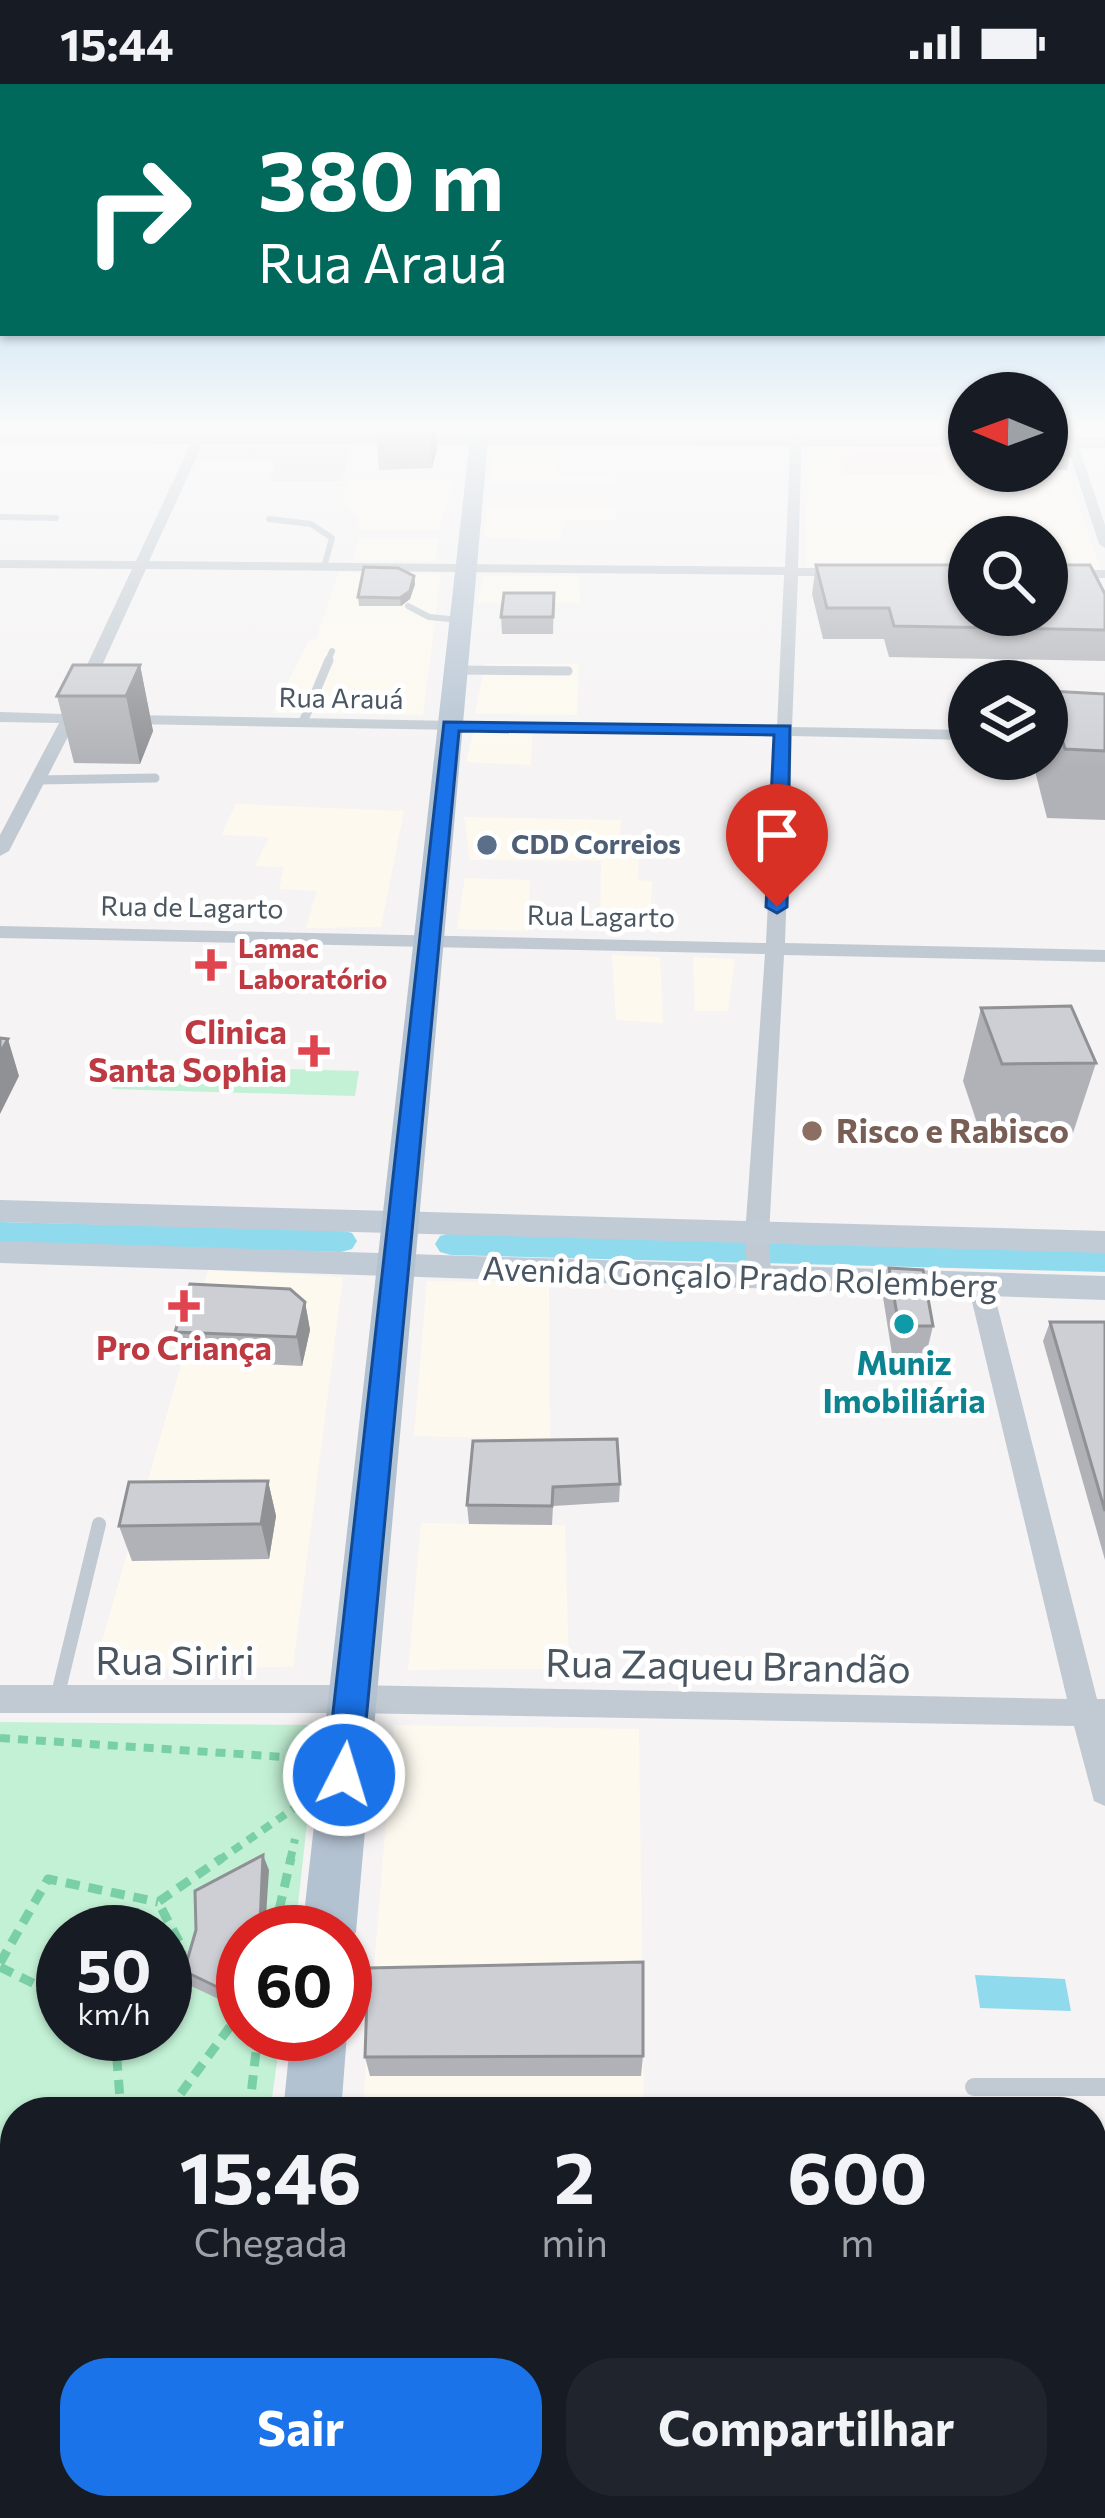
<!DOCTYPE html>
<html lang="pt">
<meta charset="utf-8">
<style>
body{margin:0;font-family:Commissioner,sans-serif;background:#20242c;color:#f1f3f6;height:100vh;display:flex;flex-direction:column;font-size:45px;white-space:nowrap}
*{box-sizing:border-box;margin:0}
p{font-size:39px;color:#9ea1a6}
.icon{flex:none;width:66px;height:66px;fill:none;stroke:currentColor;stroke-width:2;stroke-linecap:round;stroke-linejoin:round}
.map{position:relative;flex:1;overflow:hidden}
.details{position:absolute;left:0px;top:2013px;width:1107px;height:423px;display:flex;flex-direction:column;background:#171b24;border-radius:48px 48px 0 0;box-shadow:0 3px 9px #0004}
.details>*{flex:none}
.top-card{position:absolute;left:0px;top:0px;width:1107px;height:252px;box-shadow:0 3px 9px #0004;background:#00695c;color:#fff;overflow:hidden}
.needle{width:78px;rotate:271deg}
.controls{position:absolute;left:948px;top:288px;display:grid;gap:24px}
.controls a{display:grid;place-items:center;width:120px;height:120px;border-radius:50%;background:#171b24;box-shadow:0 3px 9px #0004;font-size:60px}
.speed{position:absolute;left:36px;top:1821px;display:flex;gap:24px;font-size:60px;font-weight:700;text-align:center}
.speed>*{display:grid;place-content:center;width:156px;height:156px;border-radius:50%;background:#171b24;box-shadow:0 3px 9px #0004;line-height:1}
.speed small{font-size:30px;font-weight:400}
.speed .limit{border:18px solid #d22;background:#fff;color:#111}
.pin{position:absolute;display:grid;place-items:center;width:102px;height:102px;color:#fff;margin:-123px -51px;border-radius:50% 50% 50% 0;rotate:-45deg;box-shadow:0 0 12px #0007}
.pin .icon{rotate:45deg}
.me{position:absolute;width:132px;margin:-66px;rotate:5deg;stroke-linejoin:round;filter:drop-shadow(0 0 9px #0008)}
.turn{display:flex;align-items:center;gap:42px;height:252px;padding:0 60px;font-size:54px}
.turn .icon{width:156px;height:156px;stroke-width:2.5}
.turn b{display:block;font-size:84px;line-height:102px}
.eta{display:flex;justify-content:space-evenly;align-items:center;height:204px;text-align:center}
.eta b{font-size:72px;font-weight:700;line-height:84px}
.button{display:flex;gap:24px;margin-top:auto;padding:24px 60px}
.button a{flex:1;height:138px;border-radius:48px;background:#1a73e8;color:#fff;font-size:48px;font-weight:700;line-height:138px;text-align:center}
.button a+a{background:#20242c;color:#f1f3f6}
.status{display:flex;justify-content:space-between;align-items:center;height:84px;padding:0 60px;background:#171b24;direction:ltr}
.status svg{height:33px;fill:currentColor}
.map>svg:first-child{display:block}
.commercial{fill:#fdf9ef}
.education{fill:#e6e4e5}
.medical{fill:#fce8e6}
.green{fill:#c3f1d5;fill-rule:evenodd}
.water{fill:#90daee}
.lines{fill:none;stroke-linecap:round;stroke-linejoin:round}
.canal{fill:#90daee;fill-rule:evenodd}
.path-far1{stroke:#7ad0a6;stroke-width:8;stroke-dasharray:10 8;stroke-linecap:butt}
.path{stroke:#7ad0a6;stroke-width:9;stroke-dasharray:14 9;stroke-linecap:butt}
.lane-far3{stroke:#c1cad2;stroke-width:6}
.lane-far2{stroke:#c1cad2;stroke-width:9}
.lane-far1{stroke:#c1cad2;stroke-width:14}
.lane{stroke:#c1cad2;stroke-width:18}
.street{fill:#c1cad2;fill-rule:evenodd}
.secondary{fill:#c1cbd6;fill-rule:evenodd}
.primary{fill:#b3c2d1;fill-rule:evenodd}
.wall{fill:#b0b2b7}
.shaded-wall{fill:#909195}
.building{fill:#cdcfd5;stroke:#909195;stroke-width:3}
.route{fill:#1a73e8;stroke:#114b97;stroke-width:3}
.service-dot{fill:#5c6f8a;stroke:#fff;stroke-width:4.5}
.health-dot{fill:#e0444e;stroke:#fff;stroke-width:4.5}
.education-dot{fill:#8d6e63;stroke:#fff;stroke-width:4.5}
.culture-dot{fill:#0f9aa8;stroke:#fff;stroke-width:4.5}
.labels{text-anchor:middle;stroke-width:10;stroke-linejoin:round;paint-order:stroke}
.far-street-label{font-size:27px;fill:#4a5661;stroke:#fff}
.far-service-label{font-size:27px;font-weight:bold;fill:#4e5e75;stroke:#fff;text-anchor:start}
.far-health-label{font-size:27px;font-weight:bold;fill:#be3a42;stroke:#fff;text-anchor:start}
.health-label{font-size:33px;font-weight:bold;fill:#be3a42;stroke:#fff;text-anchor:end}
.education-label{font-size:33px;font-weight:bold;fill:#785e54;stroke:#fff;text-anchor:start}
.street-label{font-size:33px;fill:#4a5661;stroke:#fff}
.culture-label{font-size:33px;font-weight:bold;fill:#0d838f;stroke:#fff}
.near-street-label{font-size:39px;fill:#4a5661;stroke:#fff}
</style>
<div class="status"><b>15:44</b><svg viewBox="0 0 49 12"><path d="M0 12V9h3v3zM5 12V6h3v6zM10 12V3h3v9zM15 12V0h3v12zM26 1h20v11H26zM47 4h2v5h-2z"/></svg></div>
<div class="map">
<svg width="1105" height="2434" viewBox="0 0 1105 2434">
<rect width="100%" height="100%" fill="#f5f3f3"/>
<path class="commercial" d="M494,360L555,361V392L613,391L616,400L489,399Z
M808,363L969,364V387H1047V365H1058L1101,486L1047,485V453H969V484L806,482Z
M348,397H453L439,446H358L360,436L341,413Z
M487,422H617L616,437H565L559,456L484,453Z
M359,455H439L435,477L353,476Z
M339,488L441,490L423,631L272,629L309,556L316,555Z
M483,492H579L580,519H478Z
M485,580H579L577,631L475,630Z
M473,648L532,649L531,681L466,678Z
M236,720L404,727L381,843L306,844L317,807L279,805L284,783L255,782L269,753L221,751Z
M464,733L621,736L620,752H640L638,796L652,797L650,846L600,844L601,777L470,776Z
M465,794L530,796L528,847L457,845Z
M612,871L660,873L663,939L616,936Z
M693,873L735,875L728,927H695Z
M208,1186L343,1193L293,1583L94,1585Z
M427,1197L549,1198L550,1356L414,1352Z
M421,1439L565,1441L569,1585L408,1586Z
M394,1641L639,1645L644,2028H362Z
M1092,2165H1105V2434H329L330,2421H1092Z"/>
<path class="education" d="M204,362H351L342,397H270L276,377L196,376Z"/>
<path class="medical" d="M839,366L946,368L943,390H842Z"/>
<path class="green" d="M121,981L359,987L355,1012L112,1005Z
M0,1638L309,1641L316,1657L295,1848H243V1950H281L270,2028H15V2421H218L217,2434H0ZM63,1848H165V1950H63Z"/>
<path class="water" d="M975,1891L1065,1895L1071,1927L980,1924Z"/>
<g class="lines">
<path class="canal" d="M0,1138L341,1146L352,1149L357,1157L352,1165L341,1168L0,1160Z
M451,1149L1105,1166V1188L451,1171L440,1168L435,1160L440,1152Z"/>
<path class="path-far1" d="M0,1654L299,1674L301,1701
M218,1777L303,1718
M290,1777L295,1755"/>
<path class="path" d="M274,1848L291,1774
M0,1879L48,1795L158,1818
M0,1883L63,1914
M165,1898L183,1865L158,1818L222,1774
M115,1950L121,2028
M167,2028L243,1925
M249,2028L258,1950
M0,2096L15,2084
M0,2274L15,2266
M0,2337L15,2348
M0,2399L15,2371
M96,2421L110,2434
M197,2434L199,2421"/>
<path class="lane-far3" d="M0,433L56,434
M269,435L311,440L332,454L324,483
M408,522L429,533L460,536
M327,579L332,567"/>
<path class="lane-far2" d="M457,586L568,587
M303,638L329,576
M38,696L155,694"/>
<path class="lane-far1" d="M57,1614L99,1440"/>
<path class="lane" d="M974,2003H1105"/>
<path class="street" d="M197,346H209L149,477L785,483L791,346H802L798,484H844L851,488L844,492H798L792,643L969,646V656L792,652L785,859L1105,866V878L784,871L769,1151L771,1190L759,1198L747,1190L745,1151L765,870L0,854V842L766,859L776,652L75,639L9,767L0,772V751L59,639L0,638V628L64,630L132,485L0,484V476L136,477ZM146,485L784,491L777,643L80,630Z
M1062,346H1073L1105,441V464L1099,460Z
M1047,486H1105V494H1047Z
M980,1192L992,1201L1097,1615H1105V1722L1094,1717L1074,1642L350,1629H0V1601H350L1067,1615L968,1201Z"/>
<path class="secondary" d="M0,349L969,353V363L0,359Z
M1047,354H1105V364H1047Z
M0,1116L1105,1147V1169L0,1138Z
M0,1157L1105,1192V1216L0,1179Z"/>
<path class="primary" d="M471,346H489L356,1848L345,1868V1848H302Z
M345,1945L347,1950L341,2028H283L291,1950H345Z
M241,2421H309L308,2434H240Z"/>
</g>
<path class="wall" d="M376,346H444H436L437,365L432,384L379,386Z
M1047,351L1070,371L1067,386L1047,385Z
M816,481L1105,510V577L889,573L884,555H823L812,510Z
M414,492L415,500L410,515L401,522H359L358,513Z
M554,509L553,550H502L501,533Z
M140,581L153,647L140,680L74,679L57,612Z
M1048,607L1105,610V736L1047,734L1032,675H1047Z
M981,924L1096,979L1072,1052L982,1054L963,997Z
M889,1184L933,1242L926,1271L892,1270L883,1213Z
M305,1218L310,1246L302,1282L183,1276L175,1248Z
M1050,1238H1105V1476L1043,1257Z
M473,1357L620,1400L619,1418L553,1422L552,1441L469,1440L467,1421Z
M268,1397L276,1432L269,1475L132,1477L119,1442Z
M269,1786L238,1924L191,1902L184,1887Z
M643,1972L641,1992H370L365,1973Z
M1105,2174V2234L1095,2182Z"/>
<path class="shaded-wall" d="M430,346H436L437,365L432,384Z
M414,492L415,500L410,515L401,522L400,514Z
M140,581L153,647L140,680L126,612Z
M8,955L19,992L0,1030V969Z
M305,1218L310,1246L302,1282L297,1253Z
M268,1397L276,1432L269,1475L261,1440Z
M263,1771L269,1786L265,1848H256Z
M243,1881V1911L238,1924L232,1910Z
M51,2421H61L65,2434H55Z"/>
<path class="building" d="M1047,351L1063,354L1070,371L1047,370Z
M816,481H969V531H1047V481H1090L1105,510V546L894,542L889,524H827Z
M364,483L398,484L414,492L410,507L400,514L358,513Z
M504,509H554L553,533H501Z
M73,581H140L126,612H57Z
M1048,607L1105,610V667L1065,665Z
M1071,922L1096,979L1002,980L981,924Z
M0,954L8,955L0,969Z
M889,1184L923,1186L933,1242H899Z
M190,1200L290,1205L305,1218L297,1253L175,1248Z
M1050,1238H1105V1427Z
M617,1355L620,1400L553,1403L552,1422L467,1421L473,1357Z
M268,1397L261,1440L119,1442L129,1398Z
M263,1771L260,1840L256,1848H243V1881L232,1910L184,1887L196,1846L195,1807Z
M643,1878V1972L365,1973L368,1884Z
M15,2404V2421H51L55,2434H0V2412Z"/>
<linearGradient id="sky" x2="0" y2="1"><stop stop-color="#85c3ea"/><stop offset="0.5" stop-color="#fafafa"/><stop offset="1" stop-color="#fafafa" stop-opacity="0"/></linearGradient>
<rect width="1105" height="686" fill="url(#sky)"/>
<path class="route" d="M444,638L790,642L787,823L777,829L766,823L774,651L459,647L361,1691L356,1703L344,1707L331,1703L326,1691Z"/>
<circle class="service-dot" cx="487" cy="761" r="12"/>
<g class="health-dot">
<path d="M205 863h12v12h12v12h-12v12h-12v-12h-12v-12h12z"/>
<path d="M308 949h12v12h12v12h-12v12h-12v-12h-12v-12h12z"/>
<path d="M178 1204h12v12h12v12h-12v12h-12v-12h-12v-12h12z"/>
</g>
<circle class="education-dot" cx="812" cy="1047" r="12"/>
<circle class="culture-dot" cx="904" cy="1240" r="12"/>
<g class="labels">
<g class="far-street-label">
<text transform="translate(341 615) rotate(1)" y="9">Rua Arauá</text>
<text transform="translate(192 824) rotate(1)" y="9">Rua de Lagarto</text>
<text transform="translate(601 833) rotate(1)" y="9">Rua Lagarto</text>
</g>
<g class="far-service-label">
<text x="511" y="770">CDD Correios</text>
</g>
<g class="far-health-label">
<text x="238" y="874">Lamac<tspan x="238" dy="31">Laboratório</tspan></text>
</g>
<g class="health-label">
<text x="287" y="960">Clinica<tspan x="287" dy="38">Santa Sophia</tspan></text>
<text x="184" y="1276" text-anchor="middle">Pro Criança</text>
</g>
<g class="education-label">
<text x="836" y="1059">Risco e Rabisco</text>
</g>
<g class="street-label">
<text transform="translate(740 1193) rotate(2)" y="12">Avenida Gonçalo Prado Rolemberg</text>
</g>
<g class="culture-label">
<text x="904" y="1291">Muniz<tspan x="904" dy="38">Imobiliária</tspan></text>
</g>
<g class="near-street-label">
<text x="175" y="1591">Rua Siriri</text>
<text transform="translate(728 1582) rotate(1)" y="14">Rua Zaqueu Brandão</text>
</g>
</g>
</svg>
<div class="controls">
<a><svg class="needle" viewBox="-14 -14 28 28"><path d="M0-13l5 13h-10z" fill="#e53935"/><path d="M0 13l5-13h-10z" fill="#9ea1a6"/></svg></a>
<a><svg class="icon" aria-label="search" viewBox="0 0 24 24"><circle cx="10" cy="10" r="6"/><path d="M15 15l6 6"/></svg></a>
<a><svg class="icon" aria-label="layers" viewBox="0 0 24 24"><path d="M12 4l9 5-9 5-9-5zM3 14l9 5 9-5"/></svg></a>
</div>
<div class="speed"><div>50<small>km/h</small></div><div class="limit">60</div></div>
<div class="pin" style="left:777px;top:823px;background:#d93025"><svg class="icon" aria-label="arrive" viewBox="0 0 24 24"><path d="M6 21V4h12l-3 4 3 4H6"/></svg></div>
<svg class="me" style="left:344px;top:1691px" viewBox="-20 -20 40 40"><circle r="17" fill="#1a73e8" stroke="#fff" stroke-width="3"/><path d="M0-11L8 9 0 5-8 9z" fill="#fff"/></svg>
<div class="top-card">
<div class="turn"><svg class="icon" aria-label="right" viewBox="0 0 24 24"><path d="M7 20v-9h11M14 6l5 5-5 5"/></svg><div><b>380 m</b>Rua Arauá</div></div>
</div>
<section class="details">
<div class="eta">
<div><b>15:46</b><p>Chegada</p></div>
<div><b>2</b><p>min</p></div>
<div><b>600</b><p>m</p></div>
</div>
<div class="button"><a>Sair</a><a>Compartilhar</a></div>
</section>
</div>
